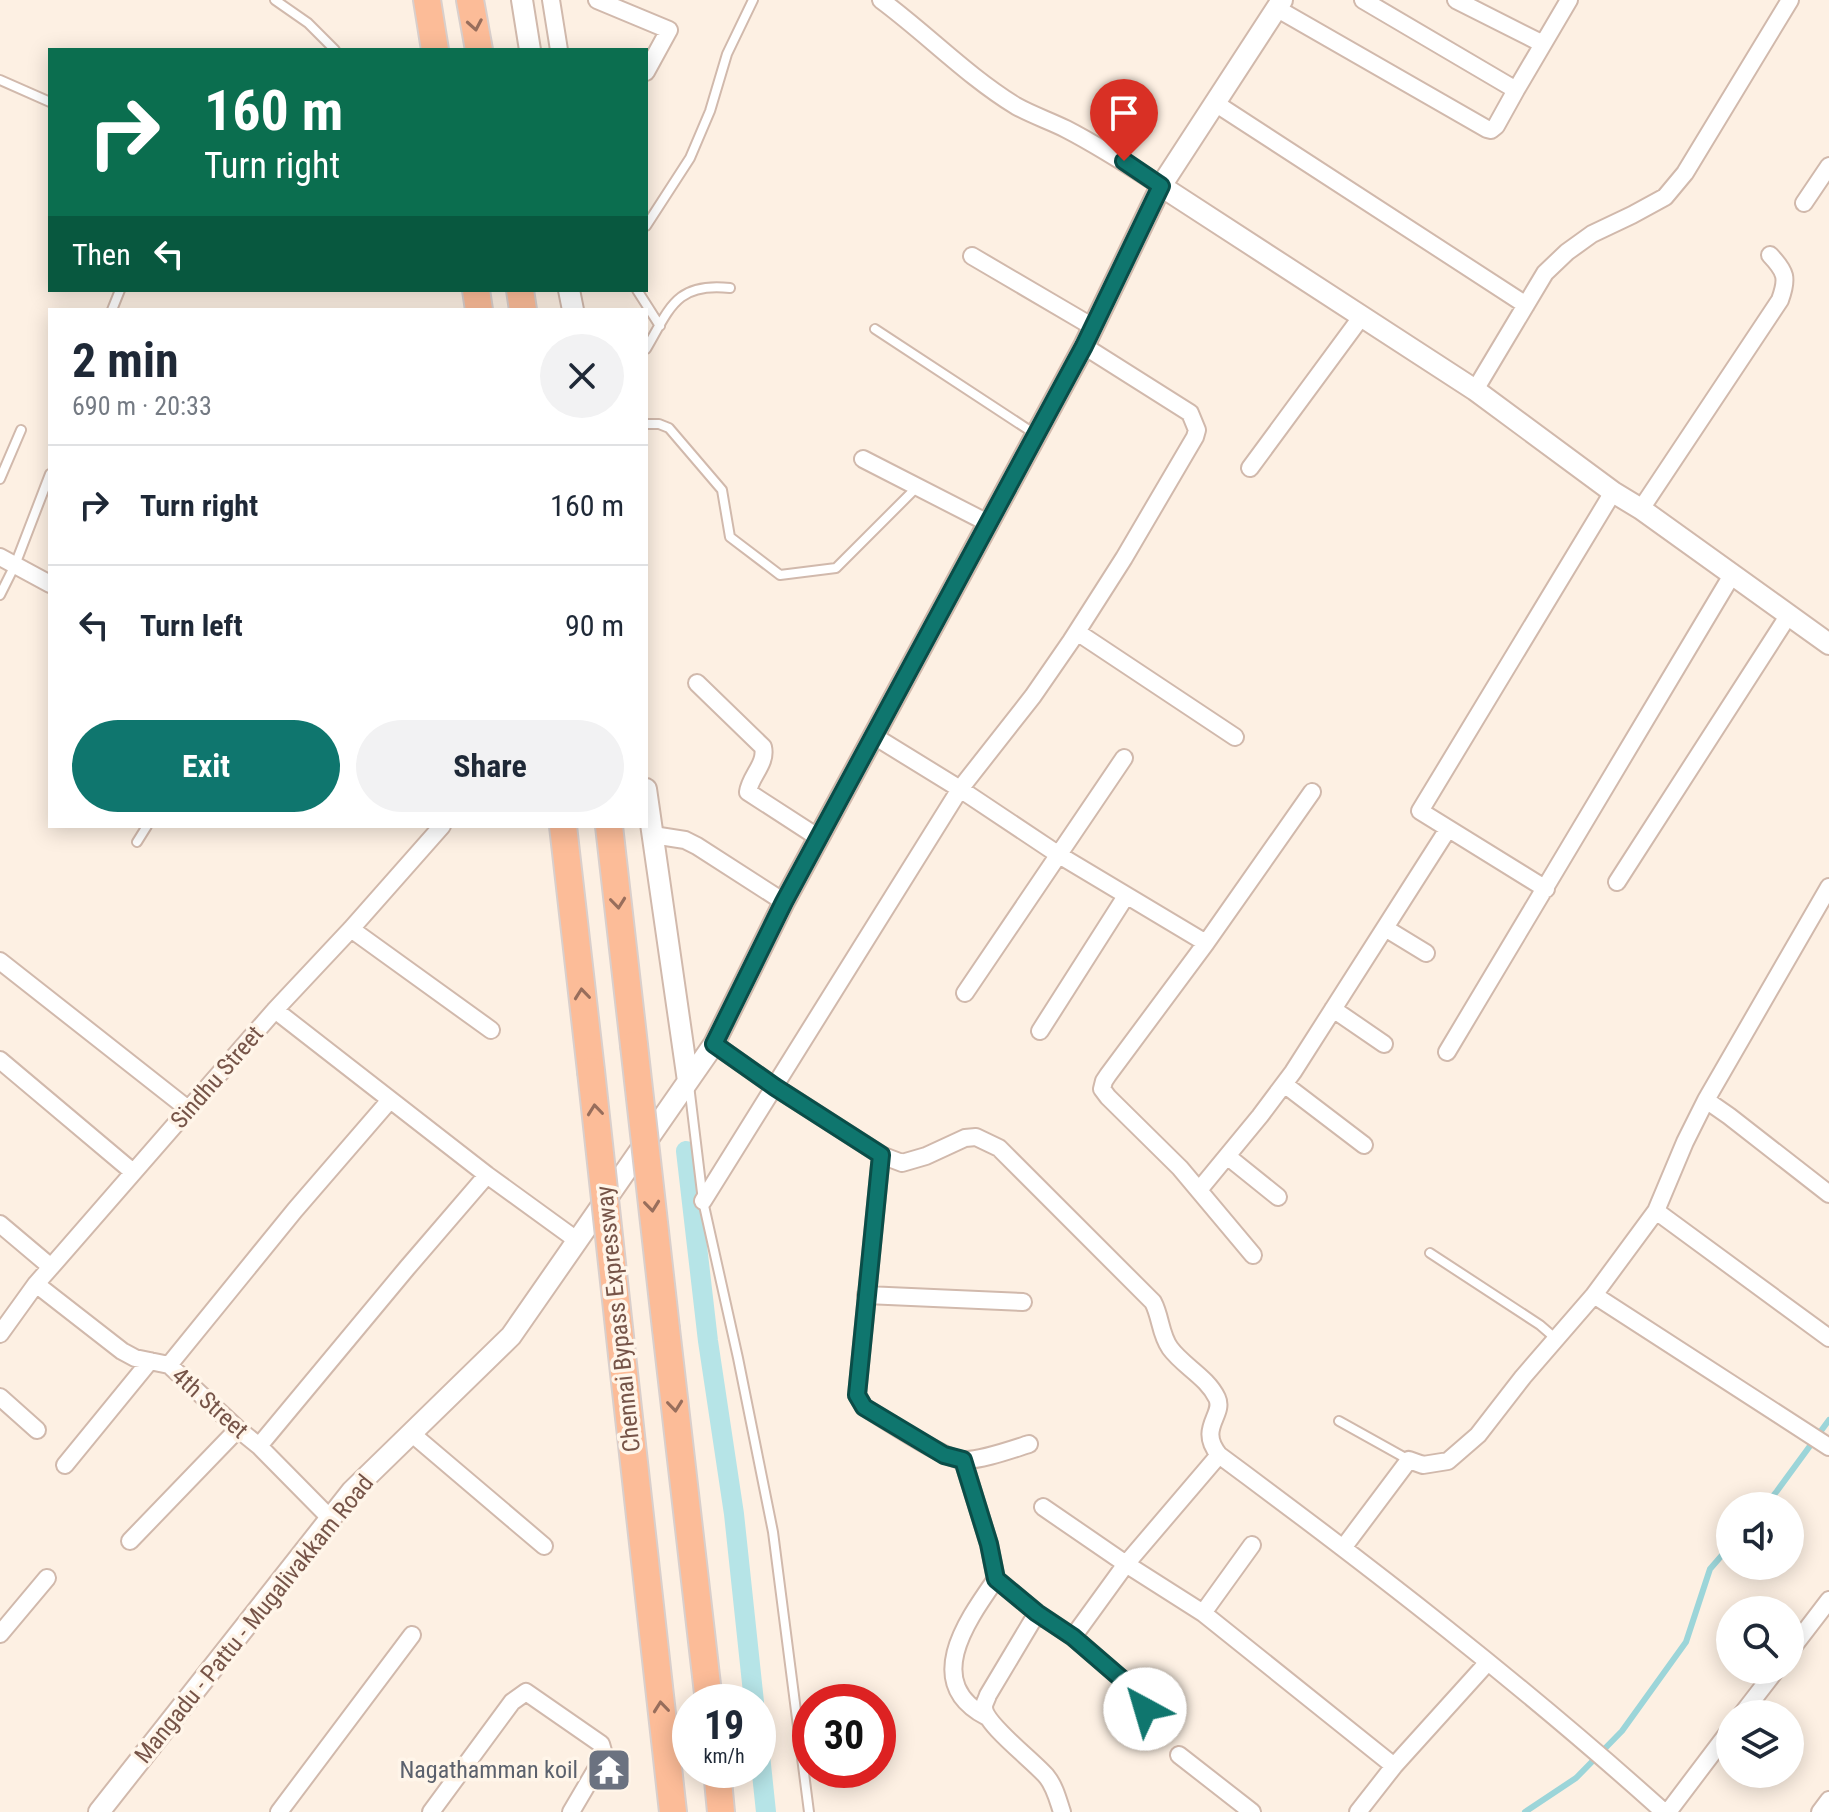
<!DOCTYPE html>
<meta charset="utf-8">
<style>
body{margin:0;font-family:"Roboto Condensed",sans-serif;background:#f2f2f3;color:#1f2937;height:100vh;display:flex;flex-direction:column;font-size:30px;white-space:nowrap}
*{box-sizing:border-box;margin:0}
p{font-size:26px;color:#747a83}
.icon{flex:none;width:44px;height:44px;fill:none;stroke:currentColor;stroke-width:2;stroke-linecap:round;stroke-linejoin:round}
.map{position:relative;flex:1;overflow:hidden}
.details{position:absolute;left:48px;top:308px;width:600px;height:520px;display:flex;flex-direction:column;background:#fff;border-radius:0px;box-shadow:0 4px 20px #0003}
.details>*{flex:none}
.banner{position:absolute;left:48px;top:48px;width:600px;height:244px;border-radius:0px;box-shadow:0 4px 20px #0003;background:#0b6e4f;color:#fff;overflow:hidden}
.controls{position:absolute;left:1716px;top:1492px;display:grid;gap:16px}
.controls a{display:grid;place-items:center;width:88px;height:88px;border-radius:50%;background:#fff;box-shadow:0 4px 20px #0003;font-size:40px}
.speed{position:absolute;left:672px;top:1684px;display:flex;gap:16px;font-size:40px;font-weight:700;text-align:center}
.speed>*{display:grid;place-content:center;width:104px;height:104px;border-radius:50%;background:#fff;box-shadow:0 4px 20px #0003;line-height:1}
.speed small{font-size:20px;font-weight:400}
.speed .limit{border:12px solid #d22;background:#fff;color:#111}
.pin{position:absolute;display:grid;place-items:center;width:68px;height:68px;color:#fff;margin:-82px -34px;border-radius:50% 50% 50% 0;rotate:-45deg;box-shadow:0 0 8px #0007}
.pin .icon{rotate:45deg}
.me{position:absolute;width:88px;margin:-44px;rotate:321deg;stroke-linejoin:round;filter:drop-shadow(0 0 6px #0008)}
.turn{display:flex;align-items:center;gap:28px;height:168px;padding:0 24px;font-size:36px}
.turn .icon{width:104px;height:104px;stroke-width:2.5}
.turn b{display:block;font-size:56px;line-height:68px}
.then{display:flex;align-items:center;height:76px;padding:0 24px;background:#0003;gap:16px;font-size:30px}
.round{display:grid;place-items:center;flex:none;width:84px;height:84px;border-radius:42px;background:#f2f2f3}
.overview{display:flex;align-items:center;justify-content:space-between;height:136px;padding:0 24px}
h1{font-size:48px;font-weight:700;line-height:60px}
.primary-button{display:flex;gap:16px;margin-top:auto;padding:16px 24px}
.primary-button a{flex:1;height:92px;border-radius:48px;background:#0f766e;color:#fff;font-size:32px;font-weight:700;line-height:92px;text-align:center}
.primary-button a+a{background:#f2f2f3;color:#1f2937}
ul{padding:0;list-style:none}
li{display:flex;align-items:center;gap:24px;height:120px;padding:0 24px;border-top:2px solid #e0e1e3}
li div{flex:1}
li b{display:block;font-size:30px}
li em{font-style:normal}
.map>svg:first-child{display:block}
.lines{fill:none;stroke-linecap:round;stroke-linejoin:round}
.stream{stroke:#9cd5d9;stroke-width:6}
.canal{stroke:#b6e4e7;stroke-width:20}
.service-casing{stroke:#d1b9ac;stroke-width:12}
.minor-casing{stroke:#d1b9ac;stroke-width:20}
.tertiary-casing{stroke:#d1b9ac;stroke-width:24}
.trunk-casing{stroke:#d9cfcc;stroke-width:30}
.service{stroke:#fff;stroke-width:8}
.minor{stroke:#fff;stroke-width:16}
.tertiary{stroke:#fff;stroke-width:20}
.trunk{stroke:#fcbc98;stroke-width:26}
.trunk-bridge-casing{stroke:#d9cfcc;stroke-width:30;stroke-linecap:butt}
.trunk-bridge{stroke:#fcbc98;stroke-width:26}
.oneway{stroke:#986e5c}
.route-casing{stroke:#0a4d48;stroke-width:20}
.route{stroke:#0f766e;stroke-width:14}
.labels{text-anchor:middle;stroke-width:7;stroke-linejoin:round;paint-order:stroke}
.street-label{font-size:24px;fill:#765448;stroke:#fff5e9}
.worship-label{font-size:24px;fill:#5b616d;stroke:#fff5e9;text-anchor:end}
</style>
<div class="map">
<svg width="1829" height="1812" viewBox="0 0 1829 1812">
<rect width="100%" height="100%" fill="#fdf0e3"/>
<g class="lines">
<path class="stream" d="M1765,1506L1777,1491L1829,1420
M1525,1812L1576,1778L1622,1731L1686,1642L1710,1569L1730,1546"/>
<path class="canal" d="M686,1151L708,1341L734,1514L754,1702
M758,1736L766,1812"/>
<g class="service-casing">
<path id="service" d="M275,0L308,23L335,50
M0,80L50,102
M646,226L690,158L710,111L727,54L753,0
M637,290L660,326
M112,310L120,290
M875,329L1035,434
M646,349C670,308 676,282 730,288
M646,424H659L669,428L722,490L730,537L780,575L836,568L917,487
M0,479L21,430
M0,595L15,565L50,474
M137,842L147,826
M689,1085L703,1201L738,1358L773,1532L809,1812
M1430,1253L1540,1325L1555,1338
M1339,1421L1409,1460"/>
</g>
<g class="minor-casing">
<path id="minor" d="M551,0L559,50
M597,0L669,30L646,72
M881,0C927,34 967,76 1016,106C1032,115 1050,121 1066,129C1099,146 1130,166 1161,186
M1363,0L1516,90L1569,0
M1456,0L1543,44
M1276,8L1487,129L1491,130L1496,126L1516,90
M1215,103L1526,305
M1804,203L1829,166
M972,256L1093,327
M1475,390L1545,273L1567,252L1592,234L1632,215L1665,197L1685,173L1790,0
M863,459L988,523
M1250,468L1362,316
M1641,509L1780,300C1788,278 1786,272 1770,255
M0,557L50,584
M1077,632L1235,737
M697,683L763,747C767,764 750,776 748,792L819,838
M874,736L960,789L1059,855L1206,943
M653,835L685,840L697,846L784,902
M1617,882L1788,616
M1546,889L1420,811L1613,492
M1385,928L1426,953
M351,929L491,1030
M0,961L188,1109
M965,993L1124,758
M1333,1009L1384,1044
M275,1010L487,1175L578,1241
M1040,1031L1126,896
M714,1044L775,1087L881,1155L902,1163L926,1156L965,1138L976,1137L999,1148L1153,1302C1161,1317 1160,1334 1170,1348C1183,1366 1207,1377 1217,1398C1225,1415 1197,1428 1219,1455C1372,1568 1523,1685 1664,1812
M1447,1052L1732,575
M0,1060L133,1172
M1284,1084L1364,1145
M1706,1100L1729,1116L1829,1194
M881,1155L857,1395L864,1407C884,1419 943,1459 963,1460C980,1461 1013,1449 1029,1444
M1227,1156L1278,1197
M1199,1190L1260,1116L1293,1072L1448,829
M703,1201L960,789L1033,696L1071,641L1124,558L1195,437L1197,430L1190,413L1084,346
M1656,1211L1829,1338
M0,1224L51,1267
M1253,1255L1180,1168L1108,1097L1102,1089L1104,1081L1108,1075L1206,943L1312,792
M36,1284L122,1351L135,1358L169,1365L238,1429L259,1446L330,1518
M866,1295L1023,1302
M1594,1295L1829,1447
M0,1334L36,1284L51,1267L275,1010L351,929L442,826
M169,1365L295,1210L390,1100
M0,1397L37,1430
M411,1433L544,1546
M259,1446L407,1268L487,1175
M1219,1455L1126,1564L1203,1613L1394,1766
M963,1460L989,1544L996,1579L1037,1613L1073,1637L1124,1681L1145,1709
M65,1465L150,1361
M1043,1507L1126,1564L1073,1637
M130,1541L238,1429
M1343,1548L1409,1460L1423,1465L1448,1461L1478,1435L1523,1377L1594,1295L1656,1211L1685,1142L1706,1100L1829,887
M1037,1613L988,1695C987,1699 984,1703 984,1707C984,1724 1035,1762 1047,1777C1055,1787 1058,1800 1062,1812
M1203,1613L1252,1545
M0,1634L47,1578
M1790,1651L1829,1600
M1742,1714L1776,1670
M987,1717C922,1683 966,1622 996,1579
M1179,1755L1252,1812
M279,1812L412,1635
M431,1812L512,1702L526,1692L601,1744L603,1751L601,1761L571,1812
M1358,1812L1394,1766L1488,1662
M1668,1812L1730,1730
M1820,1812L1829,1800"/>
</g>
<g class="tertiary-casing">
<path id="tertiary" d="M522,0L530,50
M1161,186L1475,390L1613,492L1641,509L1829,644
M569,290L573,310
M646,789L688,1081
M99,1812L352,1491L511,1336L714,1044L784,902L1084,346L1161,186L1282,0"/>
</g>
<g class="trunk-casing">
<path id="trunk" d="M427,0L435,50
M470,0L479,50
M476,290L479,310
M520,290L523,310
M563,826L591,1071
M609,826L634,1045
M666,1329L709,1702
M622,1355L673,1812
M717,1770L721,1812"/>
</g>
<use href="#service" class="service"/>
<use href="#minor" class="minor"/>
<use href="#tertiary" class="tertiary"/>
<use href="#trunk" class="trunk"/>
<g class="trunk-bridge-casing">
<path id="trunk-bridge" d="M634,1045L666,1329
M591,1071L622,1355"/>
</g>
<use href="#trunk-bridge" class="trunk-bridge"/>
</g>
<defs><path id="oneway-chevron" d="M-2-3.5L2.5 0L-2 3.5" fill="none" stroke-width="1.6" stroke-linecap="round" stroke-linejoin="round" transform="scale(2)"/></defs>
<g class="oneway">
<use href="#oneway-chevron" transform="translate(475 25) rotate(80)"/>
<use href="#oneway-chevron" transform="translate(618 903) rotate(84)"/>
<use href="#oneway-chevron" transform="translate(582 994) rotate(-96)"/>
<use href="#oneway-chevron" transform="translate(595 1110) rotate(-96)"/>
<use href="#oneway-chevron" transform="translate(652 1206) rotate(84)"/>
<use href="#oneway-chevron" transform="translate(675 1406) rotate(84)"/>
<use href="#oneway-chevron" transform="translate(661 1707) rotate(-96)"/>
</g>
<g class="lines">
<g class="route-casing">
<path id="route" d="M1124,161L1161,186L1084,346L784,902L714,1044L775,1087L881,1155L857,1395L864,1407L944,1455L963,1460L989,1544L996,1579L1037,1613L1073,1637L1124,1681L1145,1709"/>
</g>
<use href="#route" class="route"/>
</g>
<defs>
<g id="temple-square" transform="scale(2.3)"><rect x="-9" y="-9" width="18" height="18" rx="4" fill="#6b7280" stroke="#fff5e9"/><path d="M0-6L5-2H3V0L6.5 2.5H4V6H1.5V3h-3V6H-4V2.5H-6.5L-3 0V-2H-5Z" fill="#fff"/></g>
</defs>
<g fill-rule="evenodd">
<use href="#temple-square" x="609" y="1770"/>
</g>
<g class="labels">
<g class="street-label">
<text transform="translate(217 1077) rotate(-49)" y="8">Sindhu Street</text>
<text transform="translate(618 1319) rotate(-96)" y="8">Chennai Bypass Expressway</text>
<text transform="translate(210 1403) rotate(42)" y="8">4th Street</text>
<text transform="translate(254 1619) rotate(-51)" y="8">Mangadu - Pattu - Mugalivakkam Road</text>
</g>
<g class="worship-label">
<text x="578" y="1778">Nagathamman koil</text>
</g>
</g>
</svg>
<div class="controls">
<a><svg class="icon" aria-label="sound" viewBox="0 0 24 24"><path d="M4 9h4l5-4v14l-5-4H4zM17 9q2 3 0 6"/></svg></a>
<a><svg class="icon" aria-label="search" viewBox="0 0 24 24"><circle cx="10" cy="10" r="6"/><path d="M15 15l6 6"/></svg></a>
<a><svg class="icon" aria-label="layers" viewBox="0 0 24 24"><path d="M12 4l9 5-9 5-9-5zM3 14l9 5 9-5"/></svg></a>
</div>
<div class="speed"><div>19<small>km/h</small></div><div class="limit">30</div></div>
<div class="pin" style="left:1124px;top:161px;background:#d93025"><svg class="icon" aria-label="arrive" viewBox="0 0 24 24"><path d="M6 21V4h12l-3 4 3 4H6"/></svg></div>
<svg class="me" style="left:1145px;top:1709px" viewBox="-20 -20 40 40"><circle r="19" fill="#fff"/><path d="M0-13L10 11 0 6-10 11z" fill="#0f766e"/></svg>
<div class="banner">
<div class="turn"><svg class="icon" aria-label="right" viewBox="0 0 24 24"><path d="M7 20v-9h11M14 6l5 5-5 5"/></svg><div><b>160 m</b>Turn right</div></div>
<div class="then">Then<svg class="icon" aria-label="left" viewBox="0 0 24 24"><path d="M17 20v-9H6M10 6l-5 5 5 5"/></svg></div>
</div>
<section class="details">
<div class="overview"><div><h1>2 min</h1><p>690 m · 20:33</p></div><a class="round"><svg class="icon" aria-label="close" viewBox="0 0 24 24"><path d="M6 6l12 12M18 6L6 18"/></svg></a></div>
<ul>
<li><svg class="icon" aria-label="right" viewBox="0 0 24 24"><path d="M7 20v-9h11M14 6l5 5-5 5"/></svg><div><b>Turn right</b></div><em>160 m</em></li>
<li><svg class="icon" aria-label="left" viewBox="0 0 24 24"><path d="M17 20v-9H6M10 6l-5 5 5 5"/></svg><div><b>Turn left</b></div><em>90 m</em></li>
</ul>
<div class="primary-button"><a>Exit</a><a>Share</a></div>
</section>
</div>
